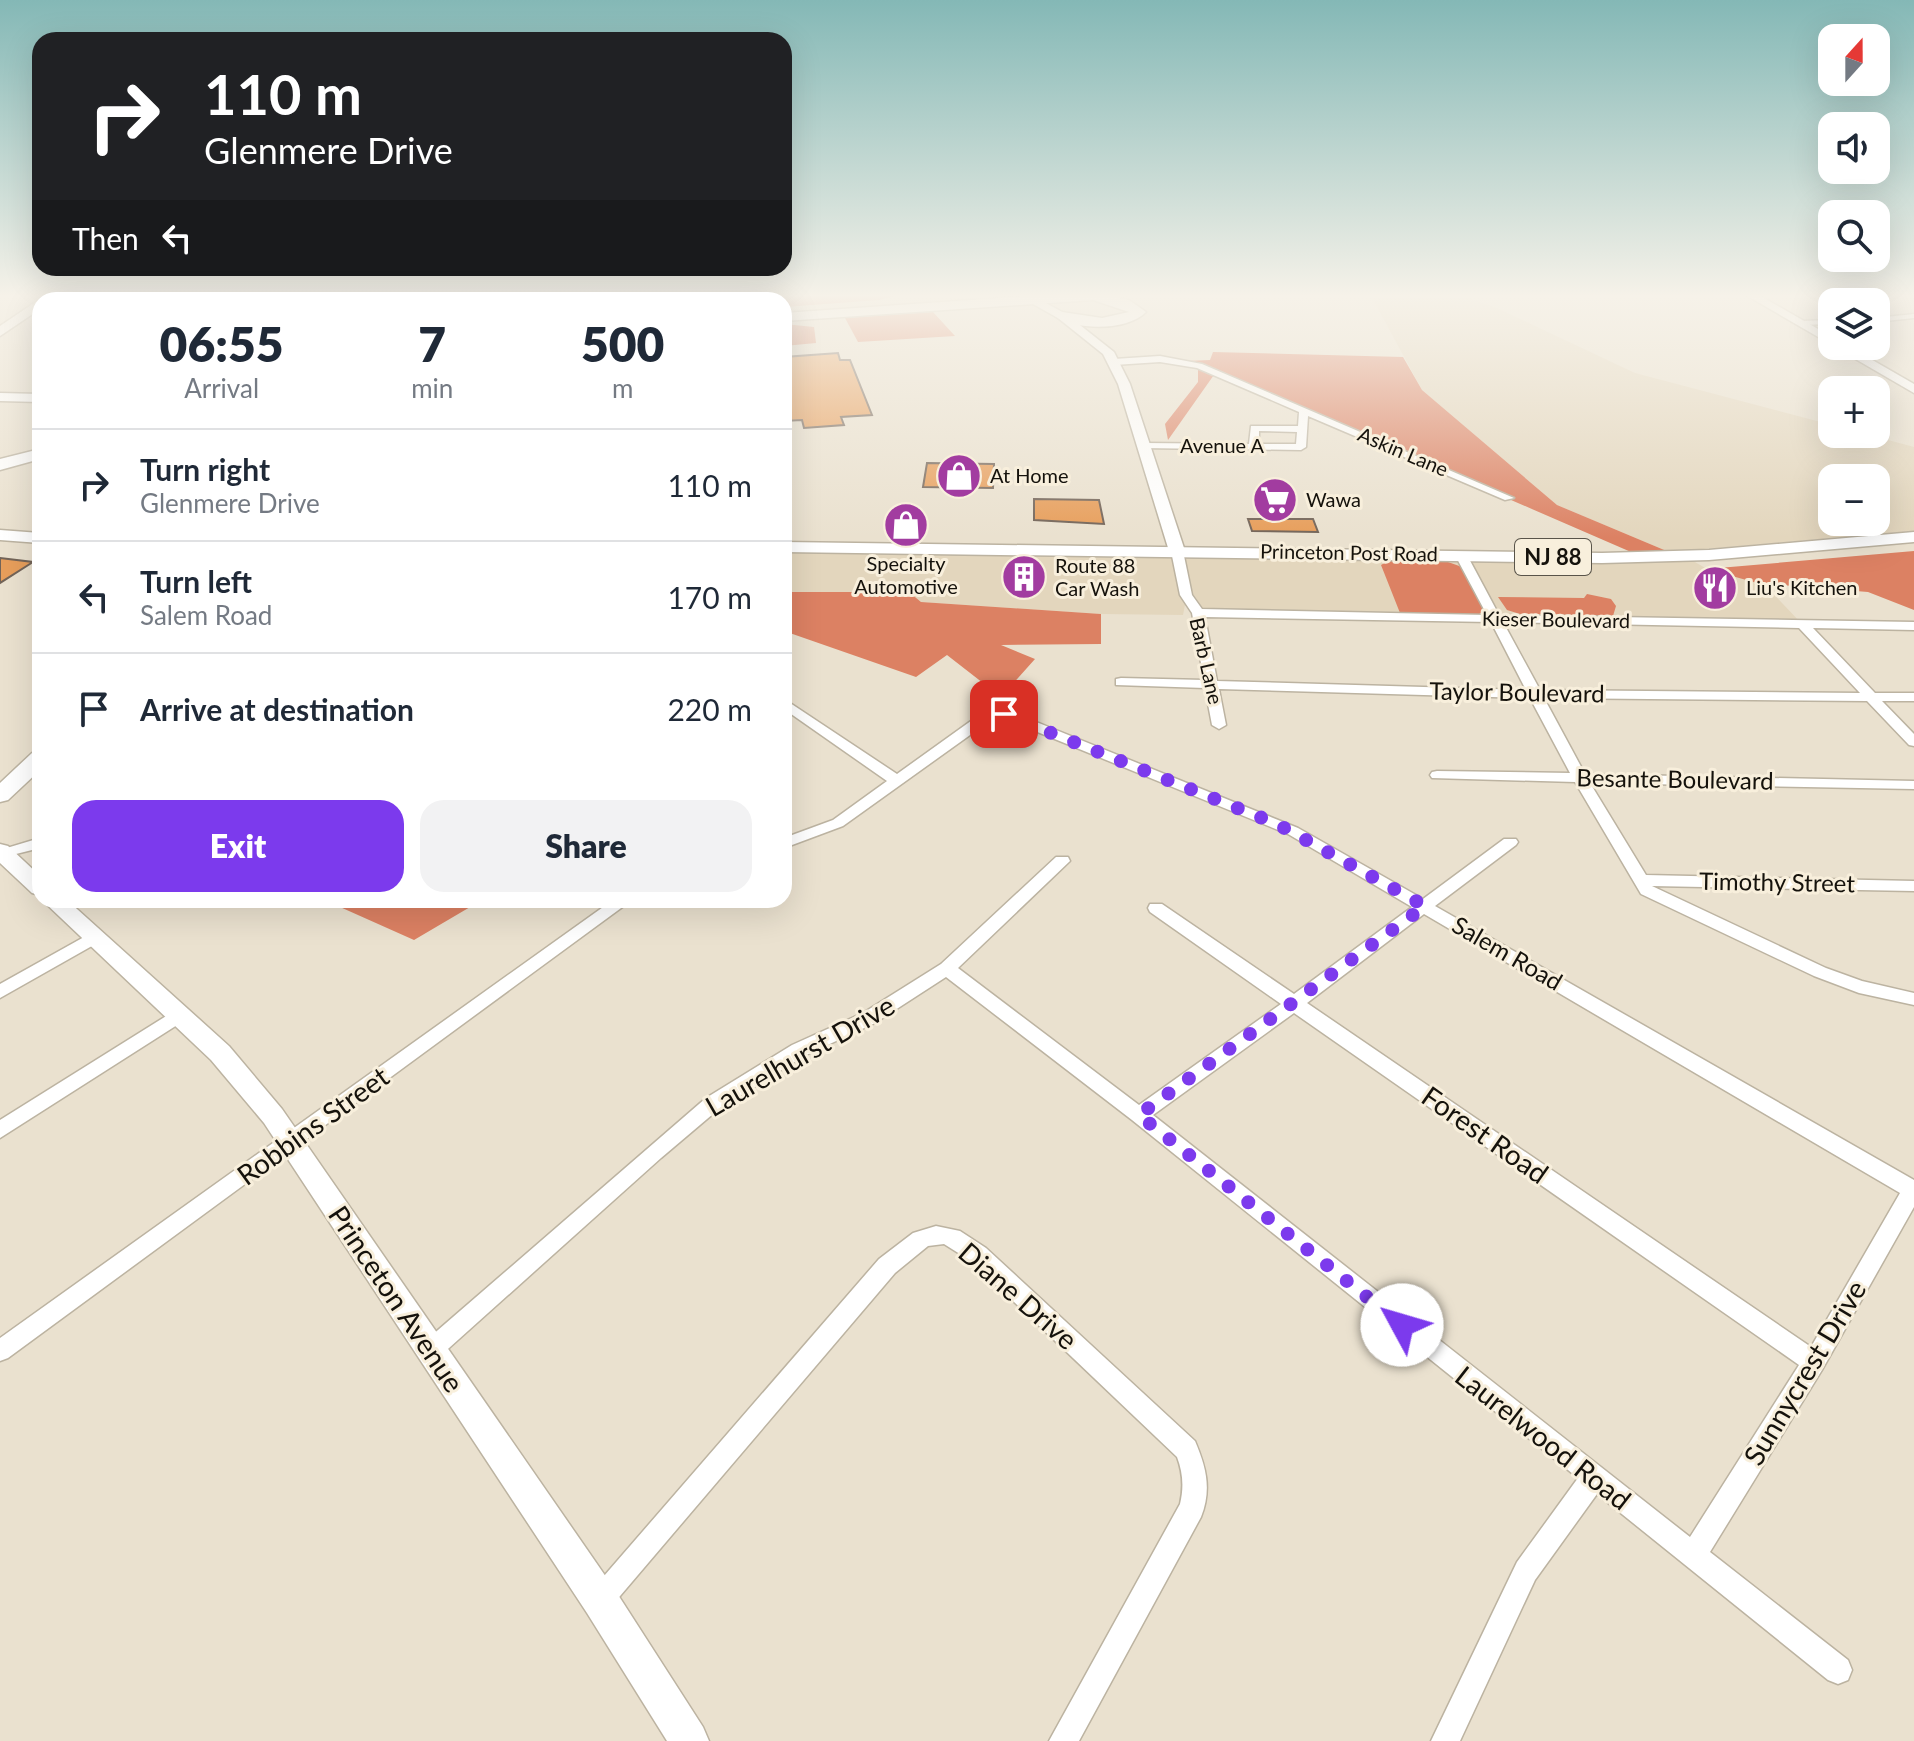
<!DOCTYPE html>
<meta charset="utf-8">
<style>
body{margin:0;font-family:Lato,sans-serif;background:#f2f2f3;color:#1f2937;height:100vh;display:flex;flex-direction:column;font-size:30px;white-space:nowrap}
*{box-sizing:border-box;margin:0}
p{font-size:26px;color:#747a83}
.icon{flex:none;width:44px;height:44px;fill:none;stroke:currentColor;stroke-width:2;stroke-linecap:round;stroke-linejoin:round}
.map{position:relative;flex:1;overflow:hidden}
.panel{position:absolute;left:32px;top:292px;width:760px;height:616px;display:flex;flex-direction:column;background:#fff;border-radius:24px;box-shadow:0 8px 32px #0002}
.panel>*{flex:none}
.hud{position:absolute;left:32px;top:32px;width:760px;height:244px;border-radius:24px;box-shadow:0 8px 32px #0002;background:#202124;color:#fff;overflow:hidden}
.needle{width:52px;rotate:21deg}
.buttons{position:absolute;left:1818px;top:24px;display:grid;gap:16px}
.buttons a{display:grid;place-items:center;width:72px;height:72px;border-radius:16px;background:#fff;box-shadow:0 8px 32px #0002;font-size:40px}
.pin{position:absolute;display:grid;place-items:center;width:68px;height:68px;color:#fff;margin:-34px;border-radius:16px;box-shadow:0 4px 12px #0006}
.me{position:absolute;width:88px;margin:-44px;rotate:309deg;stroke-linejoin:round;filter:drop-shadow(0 0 6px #0008)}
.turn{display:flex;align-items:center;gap:28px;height:168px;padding:0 40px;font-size:36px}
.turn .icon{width:104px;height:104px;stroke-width:2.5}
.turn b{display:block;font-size:56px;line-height:68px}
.then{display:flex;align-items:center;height:76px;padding:0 40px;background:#0003;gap:16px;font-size:30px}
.eta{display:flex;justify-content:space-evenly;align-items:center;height:136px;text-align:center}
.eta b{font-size:48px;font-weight:800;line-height:56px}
.cta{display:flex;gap:16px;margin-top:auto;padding:16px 40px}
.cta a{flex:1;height:92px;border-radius:24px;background:#7c3aed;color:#fff;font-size:32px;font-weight:800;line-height:92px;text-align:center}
.cta a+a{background:#f2f2f3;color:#1f2937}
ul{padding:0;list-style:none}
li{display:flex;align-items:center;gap:24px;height:112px;padding:0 40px;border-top:2px solid #e0e1e3}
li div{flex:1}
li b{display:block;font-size:30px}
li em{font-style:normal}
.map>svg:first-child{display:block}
.built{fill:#e3d6bd;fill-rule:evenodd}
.forest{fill:#dc8163}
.building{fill:#e79e5b;stroke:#736458;stroke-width:2}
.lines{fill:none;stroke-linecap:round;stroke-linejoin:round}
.street-casing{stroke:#bcb3a1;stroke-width:3}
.secondary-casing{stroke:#bcb3a1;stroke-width:3}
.primary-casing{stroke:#bcb3a1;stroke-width:3}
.highway-casing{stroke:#bcb3a1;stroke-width:3}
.street{fill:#fff;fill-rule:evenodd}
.secondary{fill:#fff;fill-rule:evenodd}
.primary{fill:#fff;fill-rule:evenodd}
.highway{fill:#fff;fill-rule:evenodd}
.route{stroke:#7c3aed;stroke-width:14;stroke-dasharray:0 25.2}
.labels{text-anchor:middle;stroke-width:6;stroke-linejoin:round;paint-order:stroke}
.far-street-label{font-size:20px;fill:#15120c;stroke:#f8efdc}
.far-poi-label{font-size:20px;fill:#15120c;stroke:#f8efdc;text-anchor:start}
.shield{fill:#f8efdc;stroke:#59544a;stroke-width:2}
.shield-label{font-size:22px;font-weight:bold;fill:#15120c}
.street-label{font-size:24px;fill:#15120c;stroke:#f8efdc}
.near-street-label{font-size:28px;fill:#15120c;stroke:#f8efdc}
</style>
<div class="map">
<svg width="1914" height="1741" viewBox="0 0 1914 1741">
<rect width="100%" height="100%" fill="#eae1cf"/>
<path class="built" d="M1370,294H1439L1471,299L1497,308L1635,373L1832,425V434H1866L1914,447V531L1669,552L1557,505L1422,390ZM1832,478H1876V522H1832Z
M784,547L1688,558L1707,569L1763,583L1802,624L1205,610L1187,595L1183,615L1101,614L921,602L909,592H784Z"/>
<path class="forest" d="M696,294H752V300H626L625,298Z
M770,294H904L879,300L784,307V300H771Z
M933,312L955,336L858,342L845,318Z
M784,324L814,327L816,343L784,346Z
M1213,352L1403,357L1422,390L1557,505L1669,552H1631L1216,372L1168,440L1165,424L1198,382V365L1186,361L1210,360Z
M1914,551V610L1868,592L1757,583L1707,569Z
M1390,560L1448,562L1462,567L1486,610L1479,614L1400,613L1381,565Z
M784,592H909L921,602L1101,614V644L1001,645L1035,659L1001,697L947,655L916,677L784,631Z
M1587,594L1611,599L1616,606L1613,616L1520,614L1507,610L1498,597L1584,598Z
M350,900H482L414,940L340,907Z"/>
<path class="building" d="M838,353L840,360H850L872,415L841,417L844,425L804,428L802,420L784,421V357Z
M927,463L994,464L993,488L923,487Z
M1034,499L1099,500L1104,524L1034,520Z
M1248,519H1313L1318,532L1252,531Z
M0,558L33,562L0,583Z"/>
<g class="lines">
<g class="street-casing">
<path id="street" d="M614,294H622V300H614Z
M758,294H766L768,300H760Z
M1914,314V318L1876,322V318Z
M1832,320V324L1799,325L1795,323L1799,321Z
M1160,356L1202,364L1514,498L1505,500L1308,416L1306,447L1301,450L1140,448V444L1144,443L1249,444L1251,426H1298L1299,412L1197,368L1160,362L1114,365L1110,362L1114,359ZM1259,431L1297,432L1296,444H1259Z
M1177,548L1183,551L1192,595L1202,609L1487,615L1455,555L1461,552L1467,555L1499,615L1914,622V630L1813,628L1875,693H1914V701H1882L1914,734V746L1909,745L1867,701L1544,698L1585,774L1914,781V789L1590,783L1646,875L1914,881V891L1652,886L1826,968L1862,981L1914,993V1005L1859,993L1814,976L1641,894L1575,782L1432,778L1430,775L1432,772L1437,771L1570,773L1530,698L1219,689L1226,725L1219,729L1212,725L1205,688L1116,685V679L1121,678L1204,680L1192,613L1180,595L1171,551ZM1205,617L1491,622L1526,690L1217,681ZM1503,622L1799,628L1860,693L1540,690Z
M784,699L897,774L982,713L1009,711L1298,828L1423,899L1504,839H1516L1518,842L1516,845L1435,906L1914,1180V1207L1822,1370L1710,1552L1848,1660L1852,1670L1848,1680L1838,1684L1828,1680L1597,1494L1535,1580L1460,1741H1431L1517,1562L1578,1478L1132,1120L946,977L875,1023L806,1055L720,1108L661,1158L439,1357L431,1360L423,1357L420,1350L423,1343L706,1098L792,1045L863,1013L941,964L1056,857H1068L1070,861L958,968L1139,1105L1281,1004L1150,912L1148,908L1150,904H1162L1294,994L1412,907L1288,834L1003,718L991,720L843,826L784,848V838L833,820L887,781L784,709ZM1424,914L1900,1193L1811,1347L1307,1003ZM1294,1013L1799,1365L1690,1537L1153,1115Z
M40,838V848L0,858V850Z
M613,900H632L8,1358L0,1361V1338Z
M93,932L99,934L101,938L99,942L0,998V984Z
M179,1008L185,1010L188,1015L185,1020L0,1138V1120Z
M936,1226L960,1231L986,1248L1195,1441C1206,1467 1212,1489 1201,1517L1079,1741H1049L1180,1504C1184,1487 1183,1473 1177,1457L971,1261L944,1244L928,1246L895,1273L609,1609L600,1613L591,1609L587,1600L591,1591L879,1259L913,1233Z"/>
</g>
<g class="secondary-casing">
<path id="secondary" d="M1015,294H1029L1066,314L1114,352L1130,384L1185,551L1183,554H1171L1169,551L1118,384L1103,354L1058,318Z
M1744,294H1757L1832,337V345Z
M1833,346H1848L1914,384V393Z
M0,844L8,846L40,876V895L32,893L0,863Z
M42,900H67L229,1046L282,1109L613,1587L703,1727L709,1741H667L587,1613L264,1123L211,1060Z"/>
</g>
<g class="primary-casing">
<path id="primary" d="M40,299V309L0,336V326Z
M0,393L40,394V402L0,401Z
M0,530L40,533V543L0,540Z
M1914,532V542L1709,560L1602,563L784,552V542L1602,553L1709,550Z
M40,752V770L8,800L0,802V783L32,753Z"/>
</g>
<g class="highway-casing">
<path id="highway" d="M1058,294H1129L1119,298L1129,300L1146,312C1128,331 1075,331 1055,316L1062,312L1102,318L1129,312L1093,300L784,321V313Z
M40,449V459L0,470V459Z"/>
</g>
<use href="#street" class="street"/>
<use href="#secondary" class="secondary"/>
<use href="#primary" class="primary"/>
<use href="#highway" class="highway"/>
</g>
<linearGradient id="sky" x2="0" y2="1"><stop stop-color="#84b8b6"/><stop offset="0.55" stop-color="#f6f2e9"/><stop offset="1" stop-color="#f6f2e9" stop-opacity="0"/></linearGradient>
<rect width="1914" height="538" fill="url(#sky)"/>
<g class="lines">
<path class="route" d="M1004,714L1277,824L1425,906L1139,1115L1402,1325"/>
</g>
<defs>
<g id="shop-disc" transform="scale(2.3)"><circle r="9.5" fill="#a23ca0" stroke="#f8efdc"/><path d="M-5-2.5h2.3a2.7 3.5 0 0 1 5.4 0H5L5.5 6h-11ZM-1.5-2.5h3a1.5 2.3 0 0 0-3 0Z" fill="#fff"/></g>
<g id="supermarket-disc" transform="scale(2.3)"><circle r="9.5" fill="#a23ca0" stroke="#f8efdc"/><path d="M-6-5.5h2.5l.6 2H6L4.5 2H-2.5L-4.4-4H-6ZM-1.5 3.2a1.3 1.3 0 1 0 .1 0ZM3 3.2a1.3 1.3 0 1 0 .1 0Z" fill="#fff"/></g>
<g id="building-disc" transform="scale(2.3)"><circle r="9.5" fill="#a23ca0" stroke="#f8efdc"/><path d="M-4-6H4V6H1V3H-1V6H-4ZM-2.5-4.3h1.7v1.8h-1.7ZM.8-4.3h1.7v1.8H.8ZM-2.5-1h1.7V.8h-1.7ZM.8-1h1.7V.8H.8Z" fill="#fff"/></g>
<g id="restaurant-disc" transform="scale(2.3)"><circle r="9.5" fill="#a23ca0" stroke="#f8efdc"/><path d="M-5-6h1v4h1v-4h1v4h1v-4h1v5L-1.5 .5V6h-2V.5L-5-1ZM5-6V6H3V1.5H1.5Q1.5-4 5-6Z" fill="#fff"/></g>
</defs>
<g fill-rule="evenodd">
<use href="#shop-disc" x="959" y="476"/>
<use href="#supermarket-disc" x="1275" y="500"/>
<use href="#shop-disc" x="906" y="525"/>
<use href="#building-disc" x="1024" y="577"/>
<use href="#restaurant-disc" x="1715" y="588"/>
</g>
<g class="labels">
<g class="far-street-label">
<text x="1222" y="453">Avenue A</text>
<text transform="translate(1403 452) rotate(23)" y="7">Askin Lane</text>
<text transform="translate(1349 553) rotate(1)" y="7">Princeton Post Road</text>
<text transform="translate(1556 620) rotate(1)" y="7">Kieser Boulevard</text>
<text transform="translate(1206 661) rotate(77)" y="7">Barb Lane</text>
</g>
<g class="far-poi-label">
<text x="990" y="483">At Home</text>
<text x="1306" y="507">Wawa</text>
<text x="906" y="571" text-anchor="middle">Specialty<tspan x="906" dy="23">Automotive</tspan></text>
<text x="1055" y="573">Route 88<tspan x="1055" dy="23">Car Wash</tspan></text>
<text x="1746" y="595">Liu's Kitchen</text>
</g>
<rect class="shield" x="1515" y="539" width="76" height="36" rx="6"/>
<g class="shield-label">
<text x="1553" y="565">NJ 88</text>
</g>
<g class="street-label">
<text transform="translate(1517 693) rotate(1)" y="8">Taylor Boulevard</text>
<text transform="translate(1675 780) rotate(1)" y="8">Besante Boulevard</text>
<text transform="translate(1777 883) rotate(1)" y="8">Timothy Street</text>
<text transform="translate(1507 954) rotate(30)" y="8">Salem Road</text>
</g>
<g class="near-street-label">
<text transform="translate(800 1056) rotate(-30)" y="10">Laurelhurst Drive</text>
<text transform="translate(313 1126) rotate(-36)" y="10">Robbins Street</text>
<text transform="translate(1485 1135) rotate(35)" y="10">Forest Road</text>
<text transform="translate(1018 1296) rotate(41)" y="10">Diane Drive</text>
<text transform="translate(396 1299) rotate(56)" y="10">Princeton Avenue</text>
<text transform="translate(1805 1373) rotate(-59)" y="10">Sunnycrest Drive</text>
<text transform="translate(1543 1438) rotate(38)" y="10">Laurelwood Road</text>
</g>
</g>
</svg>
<div class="buttons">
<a><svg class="needle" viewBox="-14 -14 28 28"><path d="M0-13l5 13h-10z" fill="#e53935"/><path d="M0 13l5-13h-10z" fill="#747a83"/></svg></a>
<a><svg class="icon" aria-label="sound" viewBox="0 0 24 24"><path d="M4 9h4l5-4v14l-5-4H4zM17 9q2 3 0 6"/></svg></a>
<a><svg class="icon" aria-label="search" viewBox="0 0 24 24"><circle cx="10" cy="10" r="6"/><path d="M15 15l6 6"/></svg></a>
<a><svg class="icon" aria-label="layers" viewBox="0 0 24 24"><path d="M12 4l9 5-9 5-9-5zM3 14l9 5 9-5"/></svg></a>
<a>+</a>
<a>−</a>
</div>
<div class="pin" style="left:1004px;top:714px;background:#d93025"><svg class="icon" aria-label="arrive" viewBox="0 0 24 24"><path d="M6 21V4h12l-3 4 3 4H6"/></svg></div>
<svg class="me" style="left:1402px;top:1325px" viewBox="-20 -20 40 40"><circle r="19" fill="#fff"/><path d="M0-13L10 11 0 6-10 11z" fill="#7c3aed"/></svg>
<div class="hud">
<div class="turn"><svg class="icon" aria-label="right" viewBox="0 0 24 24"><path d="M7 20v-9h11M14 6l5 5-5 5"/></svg><div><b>110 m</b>Glenmere Drive</div></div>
<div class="then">Then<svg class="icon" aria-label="left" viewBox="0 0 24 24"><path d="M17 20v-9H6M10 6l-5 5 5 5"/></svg></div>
</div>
<section class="panel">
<div class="eta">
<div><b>06:55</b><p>Arrival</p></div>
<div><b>7</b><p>min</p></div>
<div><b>500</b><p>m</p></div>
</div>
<ul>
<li><svg class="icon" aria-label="right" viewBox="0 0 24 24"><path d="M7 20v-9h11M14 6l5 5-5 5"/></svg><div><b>Turn right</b><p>Glenmere Drive</p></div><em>110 m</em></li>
<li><svg class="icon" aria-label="left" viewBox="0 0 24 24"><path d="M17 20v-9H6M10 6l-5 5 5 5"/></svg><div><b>Turn left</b><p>Salem Road</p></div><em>170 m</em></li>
<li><svg class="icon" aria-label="arrive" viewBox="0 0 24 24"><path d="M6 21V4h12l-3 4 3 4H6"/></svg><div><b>Arrive at destination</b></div><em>220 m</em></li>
</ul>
<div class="cta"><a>Exit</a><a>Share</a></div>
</section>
</div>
